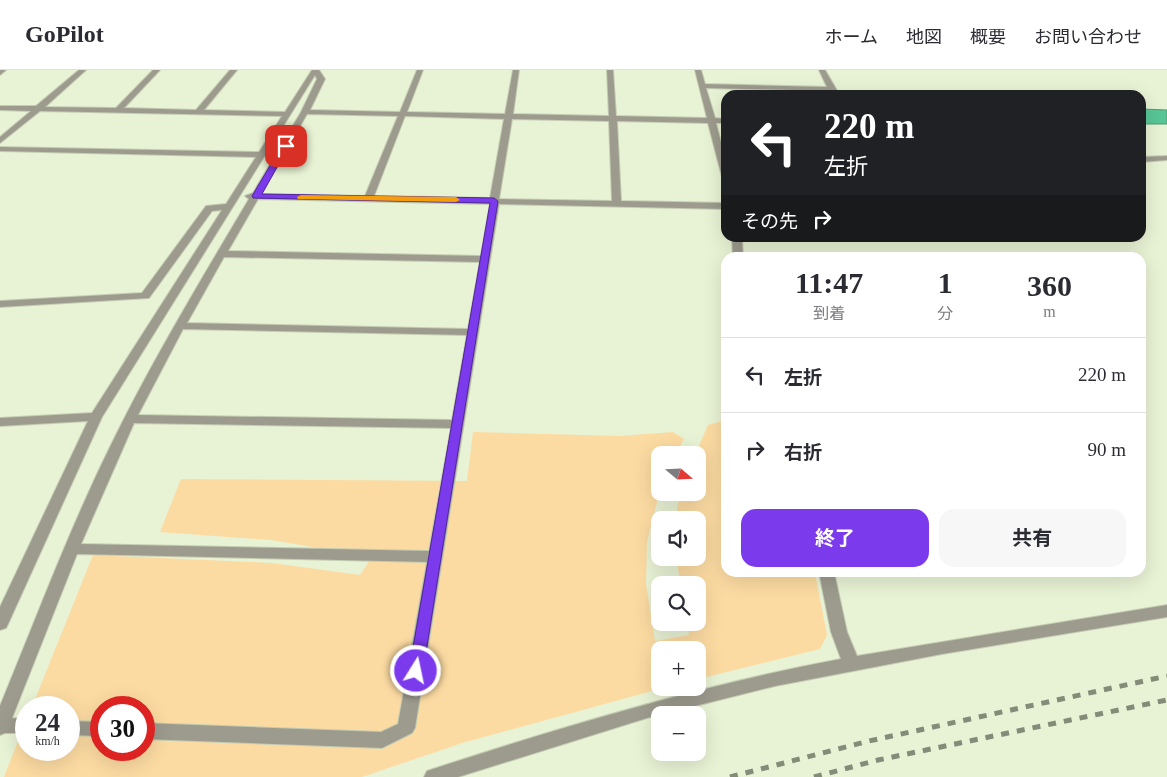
<!DOCTYPE html>
<html lang="ja">
<meta charset="utf-8">
<style>
body{margin:0;font-family:"Times New Roman","Noto Sans JP",serif;background:#f7f7f7;color:#2b2b33;height:100vh;display:flex;flex-direction:column;font-size:19px;white-space:nowrap}
*{box-sizing:border-box;margin:0}
p{font-size:16px;color:#7c7c81}
.icon{flex:none;width:28px;height:28px;fill:none;stroke:currentColor;stroke-width:2;stroke-linecap:round;stroke-linejoin:round}
.map{position:relative;flex:1;overflow:hidden}
.details{position:absolute;left:721px;top:182px;width:425px;height:325px;display:flex;flex-direction:column;background:#fff;border-radius:15px;box-shadow:0 5px 20px #0002}
.details>*{flex:none}
.hud{position:absolute;left:721px;top:20px;width:425px;height:152px;border-radius:15px;box-shadow:0 5px 20px #0002;background:#202124;color:#fff;overflow:hidden}
.needle{width:32px;rotate:109deg}
.fabs{position:absolute;left:651px;top:376px;display:grid;gap:10px}
.fabs a{display:grid;place-items:center;width:55px;height:55px;border-radius:10px;background:#fff;box-shadow:0 5px 20px #0002;font-size:25px}
.speed{position:absolute;left:15px;top:626px;display:flex;gap:10px;font-size:25px;font-weight:700;text-align:center}
.speed>*{display:grid;place-content:center;width:65px;height:65px;border-radius:50%;background:#fff;box-shadow:0 5px 20px #0002;line-height:1}
.speed small{font-size:12px;font-weight:400}
.speed .limit{border:8px solid #d22;background:#fff;color:#111}
.pin{position:absolute;display:grid;place-items:center;width:42px;height:42px;color:#fff;margin:-21px;border-radius:10px;box-shadow:0 2px 8px #0006}
.me{position:absolute;width:55px;margin:-28px;rotate:10deg;stroke-linejoin:round;filter:drop-shadow(0 0 4px #0008)}
.turn{display:flex;align-items:center;gap:18px;height:105px;padding:0 20px;font-size:22px}
.turn .icon{width:65px;height:65px;stroke-width:2.5}
.turn b{display:block;font-size:35px;line-height:42px}
.then{display:flex;align-items:center;height:48px;padding:0 20px;background:#0003;gap:10px;font-size:19px}
.eta{display:flex;justify-content:space-evenly;align-items:center;height:85px;text-align:center}
.eta b{font-size:30px;font-weight:700;line-height:35px}
.cta{display:flex;gap:10px;margin-top:auto;padding:10px 20px}
.cta a{flex:1;height:58px;border-radius:15px;background:#7c3aed;color:#fff;font-size:20px;font-weight:700;line-height:58px;text-align:center}
.cta a+a{background:#f7f7f7;color:#2b2b33}
ul{padding:0;list-style:none}
li{display:flex;align-items:center;gap:15px;height:75px;padding:0 20px;border-top:1px solid #e1e1e2}
li div{flex:1}
li b{display:block;font-size:19px}
li em{font-style:normal}
header{display:flex;align-items:center;gap:30px;box-sizing:border-box;height:70px;padding:0 25px;background:#fff;border-bottom:1px solid #e1e1e2}
header strong{font-size:24px}
nav{display:flex;gap:28px;margin-inline-start:auto;font-size:18px}
.map>svg:first-child{display:block}
.green{fill:#fcdba2;fill-rule:evenodd}
.water{fill:#58c696;stroke:#4d9b76}
.lines{fill:none;stroke-linecap:round;stroke-linejoin:round}
.minor-casing{stroke:#c4ccb2;stroke-width:2}
.minor{fill:#9d9b8e;fill-rule:evenodd}
.rail{stroke:#848b78;stroke-width:5;stroke-dasharray:8 8;stroke-linecap:butt}
.route{fill:#7c3aed;stroke:#51269a}
.slow{fill:#f59e0b}
</style>
<header>
<strong>GoPilot</strong>
<nav><a>ホーム</a><a>地図</a><a>概要</a><a>お問い合わせ</a></nav>
</header>
<div class="map">
<svg width="1167" height="707" viewBox="0 0 1167 707">
<rect width="100%" height="100%" fill="#e8f2d4"/>
<path class="green" d="M726,350V502L815,503L827,565L820,579L698,609V580H660V618H663L462,673L362,707H4L26,651V680H69V638L32,637L93,485L272,493L360,505L372,487L271,470L160,462L181,409L467,411L473,362L620,366L673,362L684,369L675,385H660V420L647,472L646,514L655,571L689,565L687,553L698,552V515H681L676,488H698V450H677V437L682,423L698,422V385H695L708,355ZM101,638H144V680H101Z"/>
<path class="water" d="M1141,39L1167,40V54H1141Z"/>
<g class="lines">
<g class="minor-casing">
<path id="minor" d="M0,0H6L0,5Z
M79,0H86L45,37L116,38L153,0H160L124,38L196,40L230,0H237L204,40L285,42L312,0H319L325,9L310,40L400,42L417,0H423L407,42L505,44L513,0H519L513,44L609,46L607,0H613L616,46L707,48L695,0H701L705,14L827,17L819,0H825L839,24L832,25L830,21L706,18L715,48L726,49V53H716L726,92V110L722,107L708,53L617,51L621,131L726,133V139L499,134L415,658L412,663L382,678L144,669V653L381,662L398,654L427,492L77,484L12,648L26,649V663H5L0,665V636C36,549 69,460 111,375C152,291 201,210 249,129L245,126L253,123L301,42L317,9L315,5L102,347L8,554L6,558L0,560V537L88,351L0,356V348L92,343L222,140L212,141L149,228L0,237V231L142,223L206,136L226,134L256,87L0,81V77L259,82L282,46L40,41L0,73V67L31,41L0,40V36H36ZM307,44L398,46L365,126L261,124ZM405,46L504,49L490,128L374,126ZM512,49L609,51L612,131L499,129ZM258,129L490,134L481,186L228,181ZM224,187L480,192L468,259L187,253ZM183,259L467,265L452,350L138,345ZM134,353L451,358L429,481L81,474Z
M1167,86V90L1141,92V87Z
M732,168H742L743,188H733Z
M819,502H834L847,562L857,586L1167,535V547L942,584L775,616L647,648L458,707H424L427,701L433,699C568,655 702,615 841,589L831,562Z
M69,651L101,652V666L69,665Z"/>
</g>
<use href="#minor" class="minor"/>
<path class="rail" d="M730,707L869,671L1167,606
M814,707L878,690L1167,630"/>
</g>
<path class="route" d="M283,74L289,76L262,124L494,128L498,131L423,601L421,606L416,608L411,606L409,601L490,133L253,128L252,126Z"/>
<path class="slow" d="M301,125L456,127L460,130L456,132L298,129L297,127Z"/>
</svg>
<div class="fabs">
<a><svg class="needle" viewBox="-14 -14 28 28"><path d="M0-13l5 13h-10z" fill="#e53935"/><path d="M0 13l5-13h-10z" fill="#7c7c81"/></svg></a>
<a><svg class="icon" aria-label="sound" viewBox="0 0 24 24"><path d="M4 9h4l5-4v14l-5-4H4zM17 9q2 3 0 6"/></svg></a>
<a><svg class="icon" aria-label="search" viewBox="0 0 24 24"><circle cx="10" cy="10" r="6"/><path d="M15 15l6 6"/></svg></a>
<a>+</a>
<a>−</a>
</div>
<div class="speed"><div>24<small>km/h</small></div><div class="limit">30</div></div>
<div class="pin" style="left:286px;top:76px;background:#d93025"><svg class="icon" aria-label="arrive" viewBox="0 0 24 24"><path d="M6 21V4h12l-3 4 3 4H6"/></svg></div>
<svg class="me" style="left:416px;top:601px" viewBox="-20 -20 40 40"><circle r="17" fill="#7c3aed" stroke="#fff" stroke-width="3"/><path d="M0-11L8 9 0 5-8 9z" fill="#fff"/></svg>
<div class="hud">
<div class="turn"><svg class="icon" aria-label="left" viewBox="0 0 24 24"><path d="M17 20v-9H6M10 6l-5 5 5 5"/></svg><div><b>220 m</b>左折</div></div>
<div class="then">その先<svg class="icon" aria-label="right" viewBox="0 0 24 24"><path d="M7 20v-9h11M14 6l5 5-5 5"/></svg></div>
</div>
<section class="details">
<div class="eta">
<div><b>11:47</b><p>到着</p></div>
<div><b>1</b><p>分</p></div>
<div><b>360</b><p>m</p></div>
</div>
<ul>
<li><svg class="icon" aria-label="left" viewBox="0 0 24 24"><path d="M17 20v-9H6M10 6l-5 5 5 5"/></svg><div><b>左折</b></div><em>220 m</em></li>
<li><svg class="icon" aria-label="right" viewBox="0 0 24 24"><path d="M7 20v-9h11M14 6l5 5-5 5"/></svg><div><b>右折</b></div><em>90 m</em></li>
</ul>
<div class="cta"><a>終了</a><a>共有</a></div>
</section>
</div>
